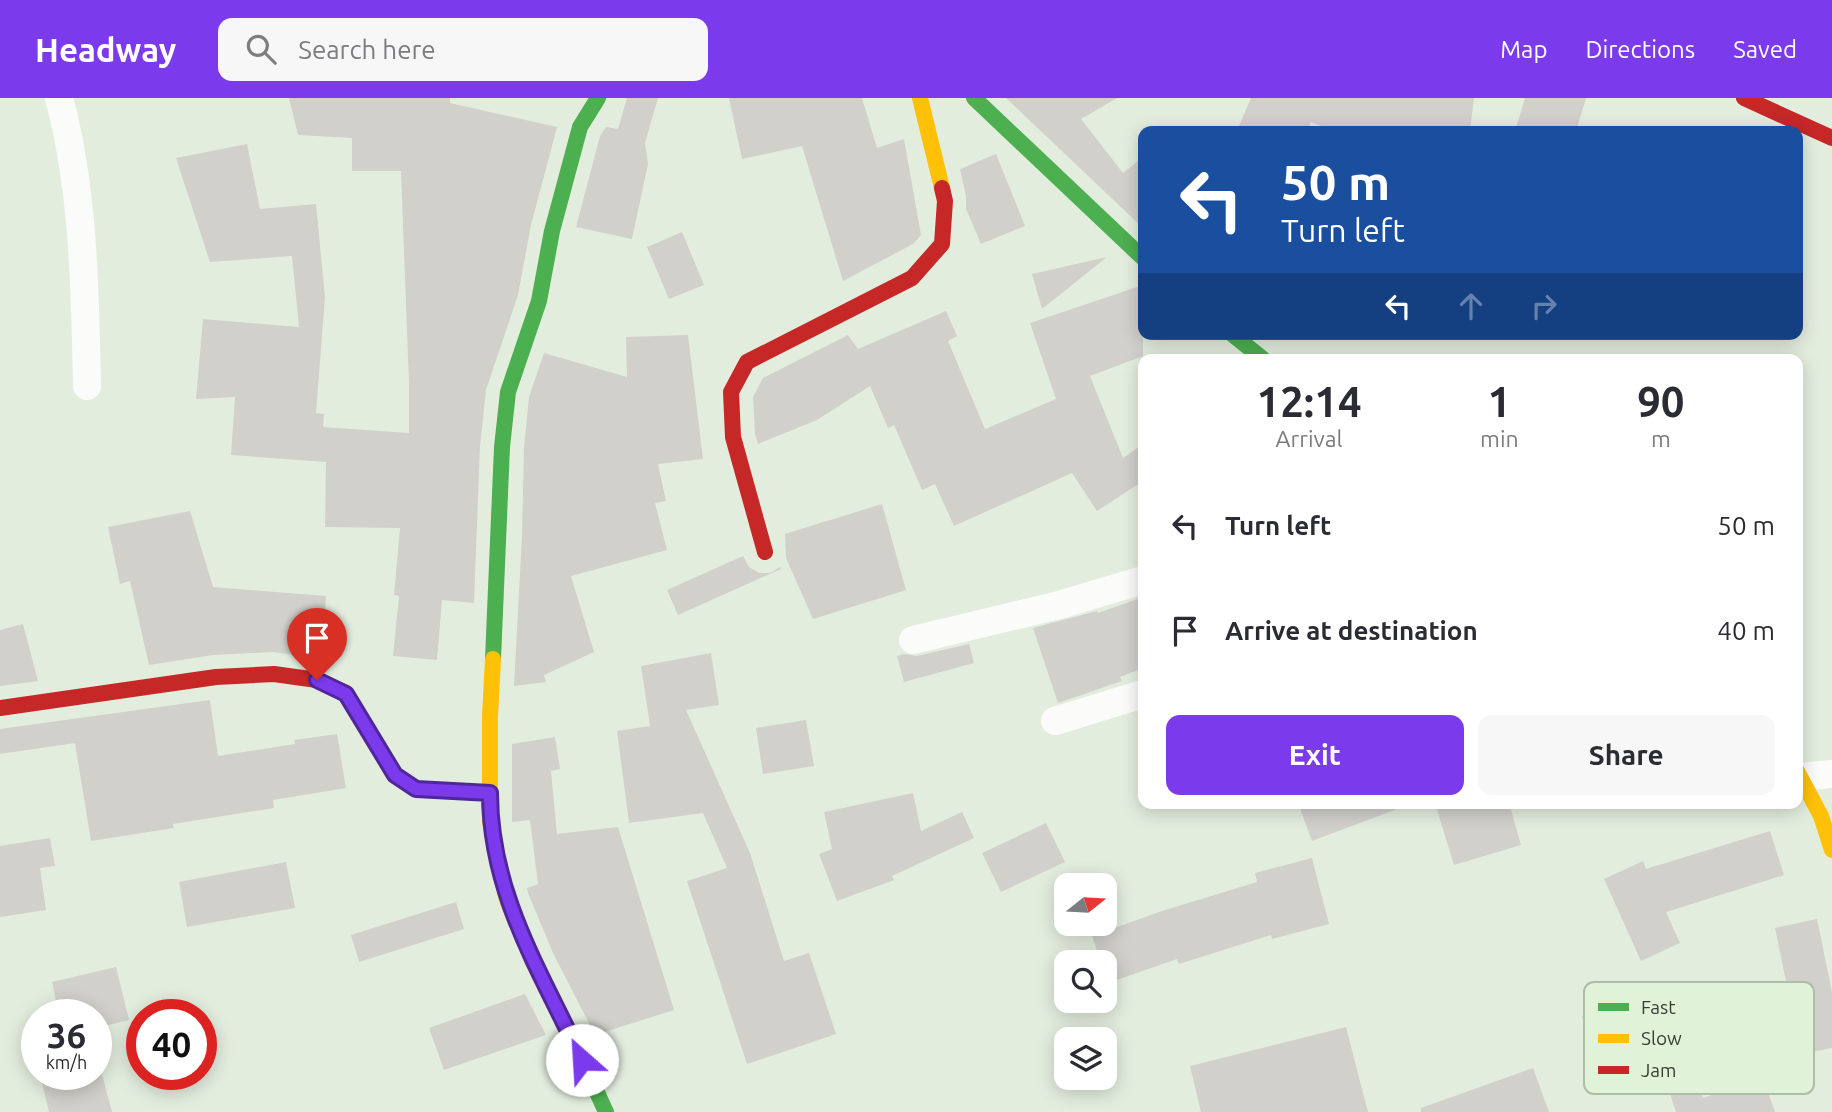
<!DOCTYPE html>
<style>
body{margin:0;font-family:Ubuntu,sans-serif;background:#f7f7f7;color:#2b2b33;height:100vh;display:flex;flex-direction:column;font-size:26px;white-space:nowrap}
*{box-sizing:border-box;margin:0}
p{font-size:23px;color:#7c7c81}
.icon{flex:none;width:38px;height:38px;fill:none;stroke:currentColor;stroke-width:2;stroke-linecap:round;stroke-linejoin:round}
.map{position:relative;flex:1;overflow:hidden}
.panel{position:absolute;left:1138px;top:256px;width:665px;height:455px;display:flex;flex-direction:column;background:#fff;border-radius:14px;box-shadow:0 4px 18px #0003}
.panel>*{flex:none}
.hud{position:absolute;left:1138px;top:28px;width:665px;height:214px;border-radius:14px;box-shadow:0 4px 18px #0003;background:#1a4fa0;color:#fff;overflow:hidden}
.needle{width:46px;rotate:72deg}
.fabs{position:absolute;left:1054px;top:775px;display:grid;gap:14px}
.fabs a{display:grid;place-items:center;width:63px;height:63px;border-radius:14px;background:#fff;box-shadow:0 4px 18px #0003;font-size:35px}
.speed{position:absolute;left:21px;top:901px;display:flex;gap:14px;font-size:35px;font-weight:700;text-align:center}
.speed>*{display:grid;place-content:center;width:91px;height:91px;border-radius:50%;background:#fff;box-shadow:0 4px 18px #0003;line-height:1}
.speed small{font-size:18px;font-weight:400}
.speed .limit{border:10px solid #d22;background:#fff;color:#111}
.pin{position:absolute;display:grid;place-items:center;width:60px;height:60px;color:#fff;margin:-72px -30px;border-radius:50% 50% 50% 0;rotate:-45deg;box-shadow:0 0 7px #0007}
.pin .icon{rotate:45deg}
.me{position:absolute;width:77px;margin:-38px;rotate:334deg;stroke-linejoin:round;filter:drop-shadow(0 0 5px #0008)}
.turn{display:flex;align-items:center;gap:24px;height:147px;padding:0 28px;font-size:32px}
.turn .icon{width:91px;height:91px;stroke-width:2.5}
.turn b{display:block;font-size:49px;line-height:60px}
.lanes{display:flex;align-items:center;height:66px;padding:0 28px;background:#0003;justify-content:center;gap:35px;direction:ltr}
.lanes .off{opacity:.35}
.eta{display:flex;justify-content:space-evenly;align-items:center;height:119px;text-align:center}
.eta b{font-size:42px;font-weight:700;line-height:49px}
.cta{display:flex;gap:14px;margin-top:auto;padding:14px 28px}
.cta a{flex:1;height:80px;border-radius:14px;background:#7c3aed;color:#fff;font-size:28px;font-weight:700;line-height:80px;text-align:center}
.cta a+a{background:#f7f7f7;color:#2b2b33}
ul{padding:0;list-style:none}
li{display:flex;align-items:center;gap:21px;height:105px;padding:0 28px}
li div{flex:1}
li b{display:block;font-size:26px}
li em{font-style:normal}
header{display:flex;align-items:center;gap:42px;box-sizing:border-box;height:98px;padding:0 35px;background:#7c3aed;color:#fff}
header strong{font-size:33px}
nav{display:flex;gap:38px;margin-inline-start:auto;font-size:24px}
.search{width:490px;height:63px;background:#f7f7f7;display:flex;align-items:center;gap:18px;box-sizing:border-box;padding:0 24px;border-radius:14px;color:#7c7c81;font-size:26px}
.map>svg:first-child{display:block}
.building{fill:#d1d0cb}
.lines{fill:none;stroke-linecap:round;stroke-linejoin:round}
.street{stroke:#fbfcfa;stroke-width:28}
.fast{stroke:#4caf50;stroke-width:16}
.slow{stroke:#ffc107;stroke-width:16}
.jam{stroke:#c62828;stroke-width:16}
.route-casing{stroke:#51269a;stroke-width:18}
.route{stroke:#7c3aed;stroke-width:12}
.key{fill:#e0f3d8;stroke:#aebda7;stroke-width:2}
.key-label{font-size:19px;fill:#383f35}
</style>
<header>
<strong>Headway</strong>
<div class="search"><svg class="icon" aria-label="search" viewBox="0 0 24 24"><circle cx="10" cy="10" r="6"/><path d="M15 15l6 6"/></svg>Search here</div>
<nav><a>Map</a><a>Directions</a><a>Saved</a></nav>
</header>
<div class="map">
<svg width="1832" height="1014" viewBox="0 0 1832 1014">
<rect width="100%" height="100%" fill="#e3edde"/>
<path class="building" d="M289,0H450V5L557,29L531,127L518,197L486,292L480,348L474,505L442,502L437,562L393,558L399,498L394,497L400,430L325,429L326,364L231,357L235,299L196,301L203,221L299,229L292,158L210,164L176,60L247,46L260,111L316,106L325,199L316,315L324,316L323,329L409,335V286L401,73H352V40L298,37Z
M627,0H658L645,45L648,66L632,141L576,129L600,38L606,29L618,31Z
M729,0H862L877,50L904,41L921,137L913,146L843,183L802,48L742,61Z
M1006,0H1117L1081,21L1123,75L1143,59V130Z
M1251,0H1474L1470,33H1333L1311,24L1307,33H1237Z
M1525,0H1586L1576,33H1515Z
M996,56L1025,128L981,146L966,111V98L960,71Z
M682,134L704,187L669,201L647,149Z
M1107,159L1042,211L1032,176Z
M1143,187V258L1090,278L1123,360L1143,346V383L1097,413L1072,375L954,428L935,386L922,392L894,327L888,330L870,288L817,322L758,346L755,336L753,299L763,280L848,237L858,251L946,213L957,238L948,243L985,331L1056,301L1030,225Z
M688,237L703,361L658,366L666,403L655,405L667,452L571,478L594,554L544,577L546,584L514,588L522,438L524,350L529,299L544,255L627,279L626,239Z
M882,406L906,492L813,521L786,460L785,436Z
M190,413L213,489L326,498L322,561L273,554L213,557L149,567L130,483L120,486L108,429Z
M743,458L749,469L759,475H770L780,469L781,471L678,517L667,492Z
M1143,499V570L1120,579L1122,583L1058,605L1033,530L1097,513L1098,515Z
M23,526L38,583L0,588V532Z
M969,546L974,565L904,584L897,558L905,556L917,558Z
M711,555L719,607L686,612L750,755L784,863L809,855L836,936L747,966L687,783L727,770L703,715L629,725L617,633L650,628L641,568Z
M210,602L218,658L295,646L294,642L337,636L346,690L273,702L274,710L173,726L174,730L91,743L75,645L0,656V631Z
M806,622L814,668L763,676L756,630Z
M555,639L560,671L551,673L557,736L618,729L674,912L595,937L553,855L528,795L527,790L538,786L530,722L512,724V646Z
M913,695L921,733L962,714L974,740L892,778L894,782L837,803L819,756L832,751L824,714Z
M1298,705H1405V708L1312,743Z
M1435,705H1509L1521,747L1454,767Z
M1046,725L1065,764L1001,794L982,755Z
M1770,733L1784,777L1666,814L1680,845L1641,863L1604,781L1643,763L1646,771Z
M50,740L55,768L40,770L46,812L0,819V748Z
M1312,760L1329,826L1272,841L1271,837L1179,866L1177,861L1108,885L1104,864H1101L1092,838L1162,813L1257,784L1255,775Z
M286,764L295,810L187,829L179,784Z
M456,804L464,831L359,864L351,837Z
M1817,821L1832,894V950L1801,956L1775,830Z
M116,869L129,922L96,930V917H59L52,884Z
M1662,888L1703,1000L1763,980L1775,1014H1676L1661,968L1608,988L1582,918Z
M525,896L546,937L444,972L429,930Z
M1346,929L1368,1014H1201L1190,968Z
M1533,970L1549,1014H1421V1010Z
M40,976H102L112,1014H49Z"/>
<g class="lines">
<path class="street" d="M59,0C84,93 85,192 87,288
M913,542L1059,507L1143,482
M1055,623L1143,596
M1801,679L1832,676"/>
<path class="fast" d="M974,0L1143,160
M1232,236L1263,261
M493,561L502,349L508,294L539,203L552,133L580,29L598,0
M385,661L395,677L416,691L490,695
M568,931L606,1014"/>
<path class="slow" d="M920,0L942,90
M493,561L490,618V724L507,802L533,864L568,931
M1797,673L1821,718L1832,752"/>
<path class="jam" d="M1744,0L1832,40
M765,454L733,339L731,294L747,264L912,180L942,146L945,103L942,90
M0,610L216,579L274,576L317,582L346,595L385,661"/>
</g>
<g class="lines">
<g class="route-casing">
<path id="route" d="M317,582L346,596L395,677L416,691L490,695C490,796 541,874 582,962"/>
</g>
<use href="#route" class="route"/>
</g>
<rect x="1584" y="884" width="230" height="112" rx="10" class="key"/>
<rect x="1598" y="905" width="31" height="8" fill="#4caf50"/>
<rect x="1598" y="936" width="31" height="9" fill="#ffc107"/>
<rect x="1598" y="968" width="31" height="8" fill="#c62828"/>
<g class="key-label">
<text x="1641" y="916">Fast</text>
<text x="1641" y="947">Slow</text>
<text x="1641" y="979">Jam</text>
</g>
</svg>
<div class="fabs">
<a><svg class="needle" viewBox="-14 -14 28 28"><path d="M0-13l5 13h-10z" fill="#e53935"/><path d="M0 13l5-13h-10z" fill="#7c7c81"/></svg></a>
<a><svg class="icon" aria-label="search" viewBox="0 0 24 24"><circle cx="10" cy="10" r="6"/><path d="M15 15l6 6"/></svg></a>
<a><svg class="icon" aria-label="layers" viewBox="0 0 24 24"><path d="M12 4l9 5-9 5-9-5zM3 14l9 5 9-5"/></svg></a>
</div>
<div class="speed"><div>36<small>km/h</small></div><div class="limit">40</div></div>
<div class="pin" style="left:317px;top:582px;background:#d93025"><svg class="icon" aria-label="arrive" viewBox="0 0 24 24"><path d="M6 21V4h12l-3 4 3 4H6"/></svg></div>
<svg class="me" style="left:582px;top:962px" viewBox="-20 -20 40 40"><circle r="19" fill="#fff"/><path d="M0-13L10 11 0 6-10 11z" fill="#7c3aed"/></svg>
<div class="hud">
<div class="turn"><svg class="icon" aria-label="left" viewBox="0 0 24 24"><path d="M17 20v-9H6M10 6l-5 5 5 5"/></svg><div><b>50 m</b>Turn left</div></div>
<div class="lanes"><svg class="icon" aria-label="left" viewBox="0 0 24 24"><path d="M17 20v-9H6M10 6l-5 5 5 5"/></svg><svg class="icon off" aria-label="ahead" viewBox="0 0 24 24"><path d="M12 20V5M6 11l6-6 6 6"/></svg><svg class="icon off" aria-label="right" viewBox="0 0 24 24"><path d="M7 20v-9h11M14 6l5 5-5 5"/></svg></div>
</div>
<section class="panel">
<div class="eta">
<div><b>12:14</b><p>Arrival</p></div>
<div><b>1</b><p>min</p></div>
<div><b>90</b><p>m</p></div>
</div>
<ul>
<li><svg class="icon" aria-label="left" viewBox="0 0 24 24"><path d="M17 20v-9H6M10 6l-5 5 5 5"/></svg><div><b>Turn left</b></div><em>50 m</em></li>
<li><svg class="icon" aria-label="arrive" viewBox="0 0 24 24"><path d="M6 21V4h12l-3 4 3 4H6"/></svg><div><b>Arrive at destination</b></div><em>40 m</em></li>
</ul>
<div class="cta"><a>Exit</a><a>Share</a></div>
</section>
</div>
